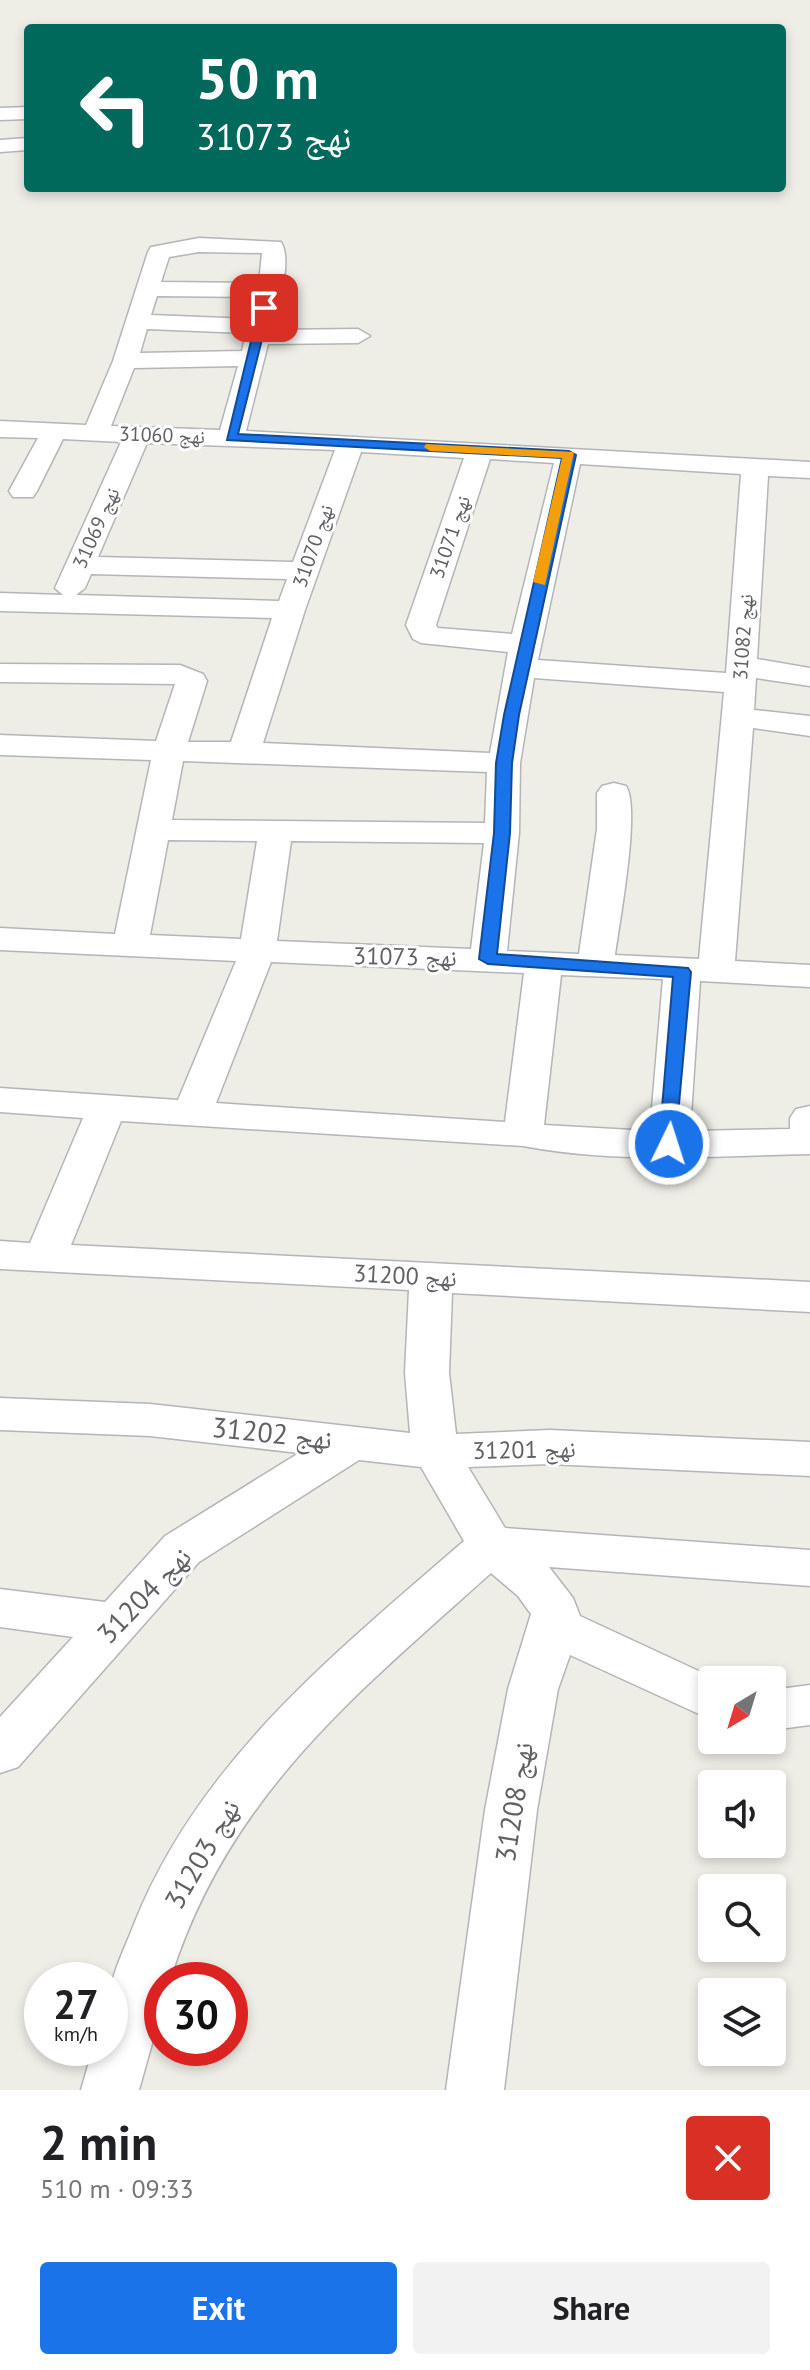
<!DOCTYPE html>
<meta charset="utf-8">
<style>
body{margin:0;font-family:"PT Sans","Noto Naskh Arabic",sans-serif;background:#f2f2f2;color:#202124;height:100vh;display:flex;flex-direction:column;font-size:30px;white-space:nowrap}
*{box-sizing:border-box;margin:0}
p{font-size:26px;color:#757577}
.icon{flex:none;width:44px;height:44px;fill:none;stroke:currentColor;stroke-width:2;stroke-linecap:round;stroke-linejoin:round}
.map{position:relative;height:2090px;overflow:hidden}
.sheet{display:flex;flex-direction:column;background:#fff;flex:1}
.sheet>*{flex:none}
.banner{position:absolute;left:24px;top:24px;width:762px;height:168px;border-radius:8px;box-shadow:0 4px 12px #0003;background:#00695c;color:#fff;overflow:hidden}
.needle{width:52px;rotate:218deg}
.fabs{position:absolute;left:698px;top:1666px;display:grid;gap:16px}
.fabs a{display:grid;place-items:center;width:88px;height:88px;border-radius:8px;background:#fff;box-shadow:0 4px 12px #0003;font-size:40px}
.speed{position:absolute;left:24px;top:1962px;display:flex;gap:16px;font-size:40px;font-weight:700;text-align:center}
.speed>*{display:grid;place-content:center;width:104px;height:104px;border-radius:50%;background:#fff;box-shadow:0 4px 12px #0003;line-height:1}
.speed small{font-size:20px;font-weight:400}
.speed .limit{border:12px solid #d22;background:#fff;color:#111}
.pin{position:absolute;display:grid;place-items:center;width:68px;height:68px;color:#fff;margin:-34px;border-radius:16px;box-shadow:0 4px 12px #0006}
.me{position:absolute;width:88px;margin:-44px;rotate:4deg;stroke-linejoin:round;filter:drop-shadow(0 0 6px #0008)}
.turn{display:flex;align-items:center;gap:28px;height:168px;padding:0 40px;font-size:36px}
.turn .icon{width:104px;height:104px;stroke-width:2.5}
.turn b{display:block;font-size:56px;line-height:68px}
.round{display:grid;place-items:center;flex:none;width:84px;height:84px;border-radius:8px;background:#f2f2f2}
.overview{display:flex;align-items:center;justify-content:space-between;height:136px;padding:0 40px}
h1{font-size:48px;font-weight:600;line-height:60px}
.button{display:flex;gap:16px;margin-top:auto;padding:16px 40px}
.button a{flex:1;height:92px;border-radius:8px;background:#1a73e8;color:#fff;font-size:32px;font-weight:600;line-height:92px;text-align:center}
.button a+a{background:#f2f2f2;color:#202124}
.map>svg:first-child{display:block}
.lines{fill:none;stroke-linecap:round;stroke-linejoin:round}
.minor-casing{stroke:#b3b5b9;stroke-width:3}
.minor{fill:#fff;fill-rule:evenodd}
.route{fill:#1a73e8;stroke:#114b97;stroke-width:2}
.slow{fill:#f59e0b}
.labels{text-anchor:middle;stroke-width:6;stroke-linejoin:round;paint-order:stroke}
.far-street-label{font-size:20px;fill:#5e6064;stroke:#fff}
.street-label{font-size:24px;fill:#5e6064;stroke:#fff}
.near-street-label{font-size:28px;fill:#5e6064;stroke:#fff}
</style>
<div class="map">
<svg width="810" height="2090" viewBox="0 0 810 2090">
<rect width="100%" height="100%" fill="#eeede6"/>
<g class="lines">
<g class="minor-casing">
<path id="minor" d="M28,107V119L0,120V108Z
M28,138V150L0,152V140Z
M199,238L281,242C293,261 277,308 272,330L358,329L370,336L358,343L268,344L246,431L810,462V478L768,476L757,659L810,668V686L756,678L754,710L810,716V736L753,728L735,961L810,965V987L700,981L690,1131L790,1129V1118L796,1109L810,1106V1154C715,1156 617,1164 523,1146L121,1121L71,1245L810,1282V1312L452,1293L449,1373L456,1434L550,1430L810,1442V1476L550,1464L468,1467L505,1528L810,1550V1586L549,1567L573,1598L580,1616L718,1680H712V1720L570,1655L558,1689L537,1810L504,2090H446L485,1810L508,1689L531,1614L518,1596L491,1573C354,1696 227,1797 170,1980H162V2008L139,2090H81L93,2048H110C110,2030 108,2011 110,1993C113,1970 126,1946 134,1924C199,1761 335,1653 464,1541L421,1467L359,1460L199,1562L18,1767L0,1773V1717L73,1637L0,1627V1589L105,1602L165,1536L299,1453L150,1436L0,1430V1398L150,1404L410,1433L405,1373L409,1290L0,1269V1241L30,1243L83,1118L0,1112V1088L178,1100L236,961L0,950V928L115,934L151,760L0,755V735L156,741L175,684L0,682V664L180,665L203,674L207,681L188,742H231L272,618L0,611V593L63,595L55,588L121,442L63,439L37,491L33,497H13L9,491L38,438L0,437V421L86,425L113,361L148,252L151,247ZM199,252L262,253L259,283L161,282L169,257ZM157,296L256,297L250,319L151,315ZM147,329L246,333L242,351L140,353ZM238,366L220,430L111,426L134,368ZM147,443L335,450L293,562L98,557ZM361,452L464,458L406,625L413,639L421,643L508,652L490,753L263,743L305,610ZM490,459L554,463L512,634L438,628L436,625ZM580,464L741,474L726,673L538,660ZM91,574L287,579L279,601L76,595L85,588ZM534,678L724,692L699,959L615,955C619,924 641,808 626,786L614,783L602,786L597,793V829L579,954L507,951L519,833L520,763ZM183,761L487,772L485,823L172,820ZM168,840L257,841L241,939L150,935ZM291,841L484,843L471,949L277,941ZM271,962L524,973L505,1122L216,1103ZM561,975L663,979L650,1131L544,1125Z
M810,1685V1725L772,1730V1690Z"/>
</g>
<use href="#minor" class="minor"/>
</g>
<path class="route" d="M264,305L270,308L238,434L569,451L576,455L519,715L512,763L510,833L497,954L688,968L691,972L675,1148L669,1150L659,1144L673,977L488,964L479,959L494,833L496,763L504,715L562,458L227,440L259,308Z"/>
<path class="slow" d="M426,444L574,452L545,585L533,582L562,458L430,451L424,447Z"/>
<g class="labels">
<g class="far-street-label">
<text transform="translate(162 435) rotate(2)" y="7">نهج 31060</text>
<text transform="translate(96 528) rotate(-66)" y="7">نهج 31069</text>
<text transform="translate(450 537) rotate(-71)" y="7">نهج 31071</text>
<text transform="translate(313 546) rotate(-71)" y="7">نهج 31070</text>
<text transform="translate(743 637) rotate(-86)" y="7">نهج 31082</text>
</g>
<g class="street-label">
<text transform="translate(405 957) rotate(1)" y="8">نهج 31073</text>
<text transform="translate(405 1276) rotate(3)" y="8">نهج 31200</text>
<text transform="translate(524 1450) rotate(-1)" y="8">نهج 31201</text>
</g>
<g class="near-street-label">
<text transform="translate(272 1433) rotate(6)" y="10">نهج 31202</text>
<text transform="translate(144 1595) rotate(-46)" y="10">نهج 31204</text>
<text transform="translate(514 1802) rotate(-81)" y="10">نهج 31208</text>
<text transform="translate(202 1854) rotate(-60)" y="10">نهج 31203</text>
</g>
</g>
</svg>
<div class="fabs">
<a><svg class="needle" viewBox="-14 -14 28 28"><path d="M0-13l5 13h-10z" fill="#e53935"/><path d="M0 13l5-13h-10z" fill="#757577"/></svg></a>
<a><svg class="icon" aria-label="sound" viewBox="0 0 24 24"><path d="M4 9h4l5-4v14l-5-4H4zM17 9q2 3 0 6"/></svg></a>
<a><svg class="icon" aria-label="search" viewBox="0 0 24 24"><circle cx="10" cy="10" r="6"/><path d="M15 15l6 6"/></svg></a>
<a><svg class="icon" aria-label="layers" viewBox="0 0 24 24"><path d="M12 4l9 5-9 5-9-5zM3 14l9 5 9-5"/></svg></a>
</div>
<div class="speed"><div>27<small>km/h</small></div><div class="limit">30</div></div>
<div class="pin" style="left:264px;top:308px;background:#d93025"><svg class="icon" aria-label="arrive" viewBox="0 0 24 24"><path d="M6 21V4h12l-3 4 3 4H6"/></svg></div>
<svg class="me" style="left:669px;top:1144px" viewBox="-20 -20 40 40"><circle r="17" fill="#1a73e8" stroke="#fff" stroke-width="3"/><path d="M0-11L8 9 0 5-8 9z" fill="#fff"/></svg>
<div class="banner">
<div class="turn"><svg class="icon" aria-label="left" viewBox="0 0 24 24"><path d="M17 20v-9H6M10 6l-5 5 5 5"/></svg><div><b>50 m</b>نهج 31073</div></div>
</div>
</div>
<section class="sheet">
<div class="overview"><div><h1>2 min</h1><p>510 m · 09:33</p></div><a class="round" style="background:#d93025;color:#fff"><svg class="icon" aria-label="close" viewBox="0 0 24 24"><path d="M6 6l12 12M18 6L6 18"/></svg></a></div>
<div class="button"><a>Exit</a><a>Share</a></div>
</section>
